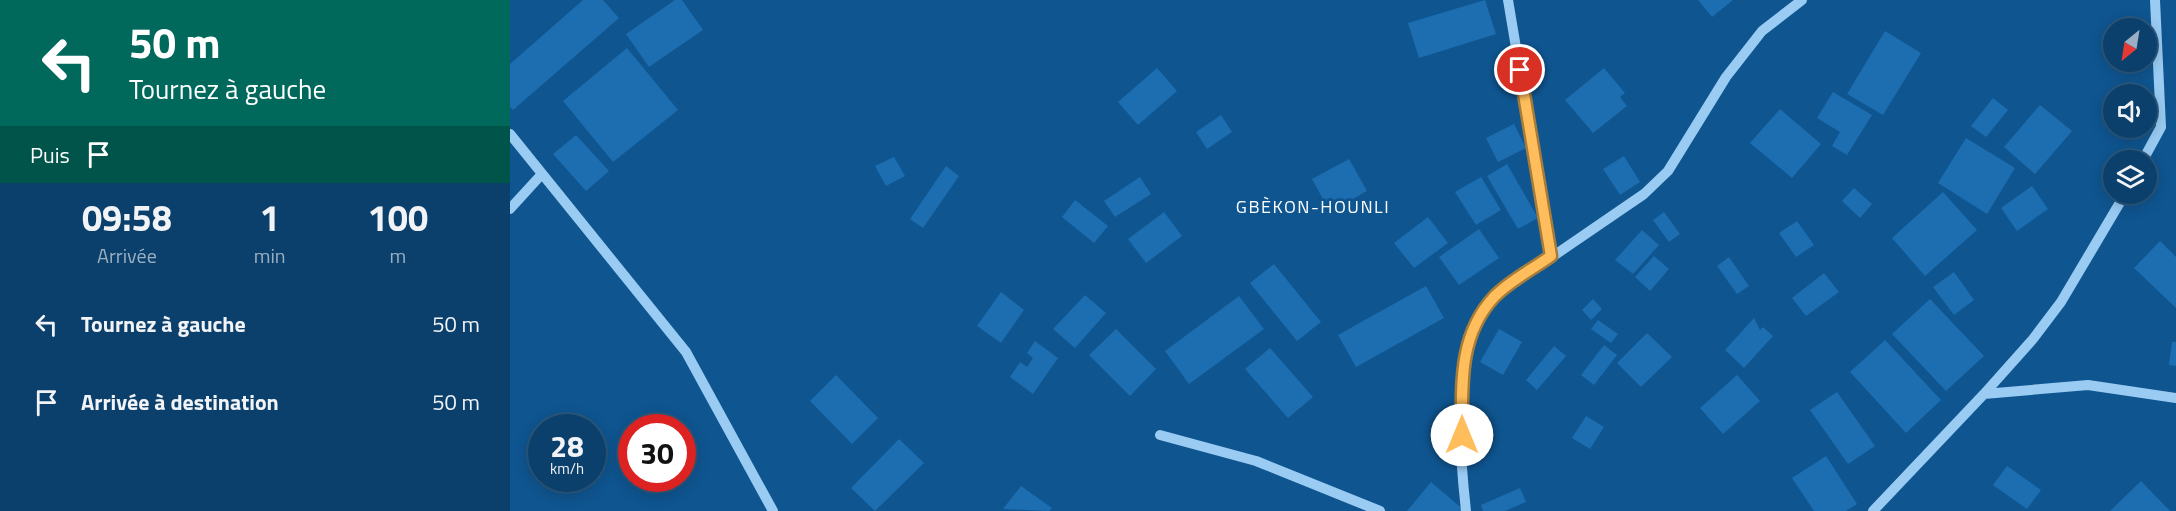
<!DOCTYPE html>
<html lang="fr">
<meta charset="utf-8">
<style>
body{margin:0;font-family:"Titillium Web",sans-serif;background:#194b74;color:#f1f3f6;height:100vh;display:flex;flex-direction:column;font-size:22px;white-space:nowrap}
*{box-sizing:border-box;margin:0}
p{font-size:20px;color:#9aafc2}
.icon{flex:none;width:33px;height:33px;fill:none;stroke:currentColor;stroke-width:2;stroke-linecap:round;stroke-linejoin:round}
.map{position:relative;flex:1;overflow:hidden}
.details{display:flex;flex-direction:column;background:#0b406c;width:510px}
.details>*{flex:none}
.top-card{background:#00695c;color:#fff;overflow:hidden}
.needle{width:39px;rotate:210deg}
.tools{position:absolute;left:1593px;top:18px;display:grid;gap:12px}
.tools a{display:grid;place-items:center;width:54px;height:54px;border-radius:50%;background:#0b406c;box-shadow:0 3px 15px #0003,0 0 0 2px #2b597f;font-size:30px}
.speed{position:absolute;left:18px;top:414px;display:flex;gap:12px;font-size:30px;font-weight:700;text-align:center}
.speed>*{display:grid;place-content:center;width:78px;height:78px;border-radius:50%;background:#0b406c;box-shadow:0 3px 15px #0003,0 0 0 2px #2b597f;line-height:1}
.speed small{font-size:15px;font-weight:400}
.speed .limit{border:9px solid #d22;background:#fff;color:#111}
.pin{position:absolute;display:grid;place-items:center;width:51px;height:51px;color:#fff;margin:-26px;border:3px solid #fff;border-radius:50%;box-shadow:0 2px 6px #0007}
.me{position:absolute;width:66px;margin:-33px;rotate:0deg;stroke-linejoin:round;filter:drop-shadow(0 0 4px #0008)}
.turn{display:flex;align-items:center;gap:21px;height:126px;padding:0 30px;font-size:27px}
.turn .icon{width:78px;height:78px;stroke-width:2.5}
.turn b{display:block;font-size:42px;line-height:51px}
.then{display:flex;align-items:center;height:57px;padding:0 30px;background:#0003;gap:12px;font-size:22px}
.eta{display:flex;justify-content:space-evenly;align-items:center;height:102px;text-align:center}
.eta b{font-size:36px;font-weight:700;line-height:42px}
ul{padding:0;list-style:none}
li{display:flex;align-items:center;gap:18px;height:78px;padding:0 30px}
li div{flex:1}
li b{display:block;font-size:22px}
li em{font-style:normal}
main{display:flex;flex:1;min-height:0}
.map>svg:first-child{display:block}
.building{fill:#1c6eb0}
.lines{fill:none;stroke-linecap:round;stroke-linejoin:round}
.minor{stroke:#99cbf3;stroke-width:10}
.route-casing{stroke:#a67c3b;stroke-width:15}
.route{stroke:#ffbe5b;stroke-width:10}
.labels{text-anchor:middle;stroke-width:6;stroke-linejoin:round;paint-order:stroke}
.quarter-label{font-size:18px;letter-spacing:1.5px;fill:#fff;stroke:#0f5590}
</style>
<main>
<section class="details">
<div class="top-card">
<div class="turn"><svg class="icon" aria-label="left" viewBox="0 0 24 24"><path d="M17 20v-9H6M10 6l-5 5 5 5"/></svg><div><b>50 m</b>Tournez à gauche</div></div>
<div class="then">Puis<svg class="icon" aria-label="arrive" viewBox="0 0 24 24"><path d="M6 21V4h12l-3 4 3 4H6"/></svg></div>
</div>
<div class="eta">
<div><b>09:58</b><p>Arrivée</p></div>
<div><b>1</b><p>min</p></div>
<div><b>100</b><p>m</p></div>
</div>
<ul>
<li><svg class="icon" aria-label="left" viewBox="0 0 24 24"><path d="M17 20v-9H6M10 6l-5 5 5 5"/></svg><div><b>Tournez à gauche</b></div><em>50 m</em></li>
<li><svg class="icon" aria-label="arrive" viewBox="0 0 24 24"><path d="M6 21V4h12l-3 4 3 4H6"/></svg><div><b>Arrivée à destination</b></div><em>50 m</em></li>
</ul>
</section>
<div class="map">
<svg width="1666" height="511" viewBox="0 0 1666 511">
<rect width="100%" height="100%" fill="#0f5590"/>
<path class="building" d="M73,0H93L109,18L3,110L0,107V64Z
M165,0H172L193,30L139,67L116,34Z
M975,0L986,34L909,58L898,23Z
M1188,0H1223L1202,17Z
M1375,31L1411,53L1373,115L1337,94Z
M117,48L168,110L103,162L53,101Z
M647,68L667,91L628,125L608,102Z
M1094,68L1115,93L1110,97L1117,106L1083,133L1055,100Z
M1323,92L1362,115L1337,155L1322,146L1330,132L1307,118Z
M1483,98L1498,110L1476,137L1461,126Z
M1530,105L1562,131L1525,174L1494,147Z
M1270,109L1311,144L1282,178L1240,143Z
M711,115L722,132L697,149L686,132Z
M1004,124L1016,148L988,162L976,138Z
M66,135L99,171L76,191L43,154Z
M1456,138L1505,168L1477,214L1428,183Z
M1114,156L1130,182L1110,195L1093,169Z
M384,157L395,176L376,186L365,166Z
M839,159L857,191L820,212L802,179Z
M997,164L1028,218L1008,229L977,176Z
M436,166L449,176L413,228L400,219Z
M630,177L641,194L605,217L594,201Z
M971,177L991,210L966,225L945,192Z
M1522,186L1538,209L1507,231L1491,208Z
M1344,188L1362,204L1350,218L1332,201Z
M1433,192L1467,230L1415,276L1382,238Z
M565,200L598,226L584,243L552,217Z
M654,212L672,236L636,263L618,239Z
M1154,212L1170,234L1159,242L1143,220Z
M918,217L938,243L904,268L884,243Z
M1287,221L1304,245L1286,257L1269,233Z
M969,229L989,258L949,285L929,257Z
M1132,230L1149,245L1123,274L1105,260Z
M1650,241L1666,257V308L1624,268Z
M1144,256L1159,269L1140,291L1125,277Z
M1219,257L1239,286L1227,294L1207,266Z
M764,264L811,322L787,341L740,283Z
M1444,272L1464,300L1444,315L1423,287Z
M1314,273L1329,292L1296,316L1282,298Z
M916,286L934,318L846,367L828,335Z
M491,292L514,310L491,343L467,326Z
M575,295L596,313L565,348L543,329Z
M729,296L754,329L679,384L655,351Z
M1083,299L1092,309L1081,320L1072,310Z
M1420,299L1474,356L1436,391L1382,334Z
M1244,318L1250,330L1253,327L1263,336L1234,368L1215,350Z
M1088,320L1108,334L1101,343L1081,329Z
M606,329L646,369L620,396L579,355Z
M989,329L1012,342L993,375L970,362Z
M1137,333L1162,357L1131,387L1107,363Z
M1375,340L1431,400L1396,433L1340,372Z
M525,341L548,358L523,394L500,377L510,362L517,367L523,358L517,353Z
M1662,342H1666V366L1659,365Z
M1094,345L1107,355L1084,385L1071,375Z
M1044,346L1056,356L1027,390L1016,380Z
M760,348L803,397L778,418L735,369Z
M326,375L368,418L342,444L300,401Z
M1227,375L1250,401L1213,434L1190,408Z
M1327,392L1365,446L1338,464L1300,410Z
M1076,416L1094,427L1080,449L1062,438Z
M389,439L414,463L365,511L341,488Z
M1316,456L1347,504L1336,511H1304L1282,478Z
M1497,466L1531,490L1517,509L1483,485Z
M1631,481L1660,511H1600Z
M921,482L955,511H897Z
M511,486L542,508L539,511L493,509Z
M1010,488L1016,502L995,511H973L971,505Z"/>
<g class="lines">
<path class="minor" d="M998,0L1041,256
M0,134L176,352L263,511
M1633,160L1651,127L1645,0
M0,209L31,175
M1474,394L1523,339L1551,302L1615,194
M650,435L746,461L870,511
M956,511C951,466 943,371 961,330C966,317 977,306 985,296L1134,194L1158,171L1216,77L1252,31L1292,0
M1363,511L1474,394L1578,385L1666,398"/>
</g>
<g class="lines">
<g class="route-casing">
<path id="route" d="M952,435C952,386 948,336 984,297C999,281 1023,269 1041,256L1010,70"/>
</g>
<use href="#route" class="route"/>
</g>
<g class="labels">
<g class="quarter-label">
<text x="803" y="213">GBÈKON-HOUNLI</text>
</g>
</g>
</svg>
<div class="tools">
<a><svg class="needle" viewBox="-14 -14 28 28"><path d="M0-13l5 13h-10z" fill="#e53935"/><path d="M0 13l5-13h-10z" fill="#9aafc2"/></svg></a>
<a><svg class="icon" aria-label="sound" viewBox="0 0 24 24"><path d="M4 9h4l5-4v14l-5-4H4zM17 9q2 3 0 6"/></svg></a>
<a><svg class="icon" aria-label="layers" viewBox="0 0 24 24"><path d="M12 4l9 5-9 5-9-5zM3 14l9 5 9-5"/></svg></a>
</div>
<div class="speed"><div>28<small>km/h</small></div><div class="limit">30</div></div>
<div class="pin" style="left:1010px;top:70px;background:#d93025"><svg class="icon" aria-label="arrive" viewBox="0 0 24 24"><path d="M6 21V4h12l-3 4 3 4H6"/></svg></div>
<svg class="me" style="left:952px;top:435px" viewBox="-20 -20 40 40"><circle r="19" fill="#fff"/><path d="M0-13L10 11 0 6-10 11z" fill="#ffbe5b"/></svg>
</div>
</main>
